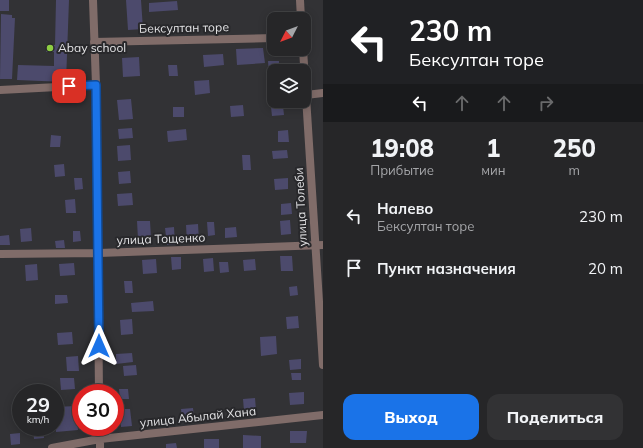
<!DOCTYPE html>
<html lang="ru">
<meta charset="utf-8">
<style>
body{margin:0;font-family:Mulish,sans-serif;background:#323234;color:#f1f3f6;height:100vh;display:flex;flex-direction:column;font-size:15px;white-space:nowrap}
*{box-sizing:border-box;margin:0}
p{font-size:13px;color:#a4a5a8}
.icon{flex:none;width:22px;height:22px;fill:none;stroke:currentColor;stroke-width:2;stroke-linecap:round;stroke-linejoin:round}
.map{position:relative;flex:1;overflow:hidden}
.panel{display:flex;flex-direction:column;background:#262628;width:320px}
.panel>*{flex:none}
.banner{background:#202124;color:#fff;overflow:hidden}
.needle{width:26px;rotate:228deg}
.tools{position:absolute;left:267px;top:12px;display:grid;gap:8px}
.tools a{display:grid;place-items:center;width:44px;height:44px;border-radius:8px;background:#262628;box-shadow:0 2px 10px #0003,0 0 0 1px #424345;font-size:20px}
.speed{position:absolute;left:12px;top:384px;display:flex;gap:8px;font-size:20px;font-weight:700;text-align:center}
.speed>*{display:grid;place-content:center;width:52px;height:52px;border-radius:50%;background:#262628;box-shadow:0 2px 10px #0003,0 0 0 1px #424345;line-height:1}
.speed small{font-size:10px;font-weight:400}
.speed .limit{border:6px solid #d22;background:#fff;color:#111}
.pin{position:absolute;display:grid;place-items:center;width:34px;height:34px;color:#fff;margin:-17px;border-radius:8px;box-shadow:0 2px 6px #0006}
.me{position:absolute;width:44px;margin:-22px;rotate:0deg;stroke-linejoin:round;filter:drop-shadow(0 0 3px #0008)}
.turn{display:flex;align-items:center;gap:14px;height:84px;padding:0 20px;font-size:18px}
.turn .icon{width:52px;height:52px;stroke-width:2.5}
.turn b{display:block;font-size:28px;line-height:34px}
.lanes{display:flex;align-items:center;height:38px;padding:0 20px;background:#0003;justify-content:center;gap:20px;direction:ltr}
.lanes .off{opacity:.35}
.eta{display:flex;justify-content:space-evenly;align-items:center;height:68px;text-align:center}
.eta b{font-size:24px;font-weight:800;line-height:28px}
.cta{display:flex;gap:8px;margin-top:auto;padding:8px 20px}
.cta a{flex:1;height:46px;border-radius:12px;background:#1a73e8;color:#fff;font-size:16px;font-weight:800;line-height:46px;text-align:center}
.cta a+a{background:#323234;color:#f1f3f6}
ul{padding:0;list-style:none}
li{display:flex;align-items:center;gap:12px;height:52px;padding:0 20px}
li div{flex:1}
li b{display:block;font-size:15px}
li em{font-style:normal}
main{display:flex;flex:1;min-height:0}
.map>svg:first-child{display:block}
.building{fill:#4c4a6c}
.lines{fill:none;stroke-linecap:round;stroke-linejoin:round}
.minor{stroke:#806c69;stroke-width:8}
.tertiary{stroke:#806c69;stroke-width:8}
.route-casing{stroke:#114b97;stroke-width:10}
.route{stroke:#1a73e8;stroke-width:7}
.poi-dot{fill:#8ece43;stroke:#28282b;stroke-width:1.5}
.labels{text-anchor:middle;stroke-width:4;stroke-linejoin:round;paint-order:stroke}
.street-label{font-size:12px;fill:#e3e3e5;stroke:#28282b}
.poi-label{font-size:12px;fill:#e3e3e5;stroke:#28282b;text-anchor:start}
</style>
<main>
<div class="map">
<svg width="323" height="448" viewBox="0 0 323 448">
<rect width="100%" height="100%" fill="#323235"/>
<path class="building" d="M0,0H9V11H0Z
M56,0H69L66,82L17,80L18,65L54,66V52H46V45H55Z
M126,0H141L143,29L128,30Z
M177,1L178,10L149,12V3Z
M1,14L12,15V18H15L12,79H0Z
M263,48L265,63L237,65L236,49Z
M223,54L224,65L204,67L203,55Z
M139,57L140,76L123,77L122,58Z
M268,61H279V71H274V76H269Z
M168,65H177L178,76H169Z
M209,80L210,93L195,95L194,81Z
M131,99L133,119L119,120L117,100Z
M243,105L244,116L231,117L230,106Z
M283,106L284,115L272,116L271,107Z
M173,107H184V117H173Z
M132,128L133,138L119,139L118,129Z
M186,129L187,140L168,142L167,131Z
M288,130L289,142H278V131Z
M51,135L61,136L60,147H50Z
M130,145L131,160L118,161L117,146Z
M287,150L288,158L273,159L272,151Z
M242,155H250L251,170H243Z
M64,164L65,176L55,177L54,165Z
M130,171L131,183L119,184L118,172Z
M74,178H82L83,189L75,190Z
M288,178V189L275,190L274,179Z
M132,193L133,205L118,206L117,194Z
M75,199L76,213H66L65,200Z
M291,203L292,214L281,215V204Z
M290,220L291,234L281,235L280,221Z
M137,221H150L151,238L138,239Z
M207,222H214L215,235L208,236Z
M198,224L199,241L187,242L186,225Z
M174,227L175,245H167L165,228Z
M236,227L237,237L225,238V228Z
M31,228L32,241L21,242L20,229Z
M73,231H80L81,241L73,242Z
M9,235L10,245H0V236Z
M64,240L65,248H56L55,241Z
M280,256H292L293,271H281Z
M171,257H181V269L172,270Z
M213,258L214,271L204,272L203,259Z
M156,259L157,273L143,274L142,260Z
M255,259L256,270L244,271L243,260Z
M219,262H228L229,272L220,273Z
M74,263L75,275L60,276L59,264Z
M37,264L38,280L26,281L25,265Z
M124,281H132L133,293H125Z
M297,286L298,295L290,296L289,287Z
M55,295H67L68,303L55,304Z
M153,301L154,311L132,312L131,303Z
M298,316L299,328L287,329L286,317Z
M132,319L133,334L121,335L120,320Z
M72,332L73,344L58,345L57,333Z
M276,336L277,354L261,356L260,337Z
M132,353L133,362L116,364V354Z
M78,356L79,371H67L66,357Z
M301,359V369L290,370L289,360Z
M136,365L137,375L124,376L123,366Z
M291,373H301V380H292Z
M60,378H74L75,389L61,390Z
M119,389H128L129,399H120Z
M304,392V404L290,405L289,393Z
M255,398L256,410L244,411L243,399Z
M76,406L78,430L56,432L55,407Z
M193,408L194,418L182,419L181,409Z
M120,409H130L132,426L121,427Z
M43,427L44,438L34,439L33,428Z
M290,431H307L306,443H290Z
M20,433V444L11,445L10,434Z
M243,435L261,436V448H243Z
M204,439H219V448H204Z
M176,443L177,448H166V444Z"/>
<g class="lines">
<path class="minor" d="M93,0L96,85L99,393
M94,42L274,38
M0,90L96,85
M306,95L323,93
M0,254L99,253L323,245
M99,427L100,439"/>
<path class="tertiary" d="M300,0L301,19
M303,49L323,365
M100,439V448
M52,448L100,439L323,415"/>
</g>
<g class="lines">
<g class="route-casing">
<path id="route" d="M69,86L96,85L99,346"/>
</g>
<use href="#route" class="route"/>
</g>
<circle class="poi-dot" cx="50" cy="48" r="4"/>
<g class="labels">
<g class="street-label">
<text transform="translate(184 28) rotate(-1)" y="4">Бексултан торе</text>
<text transform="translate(301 207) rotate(-93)" y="4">улица Толеби</text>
<text transform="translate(161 239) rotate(-2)" y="4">улица Тощенко</text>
<text transform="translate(198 417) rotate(-6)" y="4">улица Абылай Хана</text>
</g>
<g class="poi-label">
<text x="58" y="52">Abay school</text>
</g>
</g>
</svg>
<div class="tools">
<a><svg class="needle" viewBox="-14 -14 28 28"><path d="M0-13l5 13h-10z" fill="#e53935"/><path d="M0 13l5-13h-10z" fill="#a4a5a8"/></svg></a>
<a><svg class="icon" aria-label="layers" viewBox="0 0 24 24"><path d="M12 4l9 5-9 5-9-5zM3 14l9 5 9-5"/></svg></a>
</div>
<div class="speed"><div>29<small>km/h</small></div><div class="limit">30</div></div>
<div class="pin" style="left:69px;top:86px;background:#d93025"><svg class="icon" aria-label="arrive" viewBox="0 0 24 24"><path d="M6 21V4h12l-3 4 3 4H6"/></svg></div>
<svg class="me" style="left:99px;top:346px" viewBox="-20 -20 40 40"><path d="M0-17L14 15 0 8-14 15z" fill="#1a73e8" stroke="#fff" stroke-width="4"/></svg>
</div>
<section class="panel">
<div class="banner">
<div class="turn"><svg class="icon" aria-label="left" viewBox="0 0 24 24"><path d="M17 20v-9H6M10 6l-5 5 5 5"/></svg><div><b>230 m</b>Бексултан торе</div></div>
<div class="lanes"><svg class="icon" aria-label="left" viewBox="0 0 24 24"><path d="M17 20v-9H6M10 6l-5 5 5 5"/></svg><svg class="icon off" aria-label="ahead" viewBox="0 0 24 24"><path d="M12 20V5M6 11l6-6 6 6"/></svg><svg class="icon off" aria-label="ahead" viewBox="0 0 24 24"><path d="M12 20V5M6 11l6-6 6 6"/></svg><svg class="icon off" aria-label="right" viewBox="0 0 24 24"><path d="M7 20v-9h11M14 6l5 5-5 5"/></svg></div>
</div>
<div class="eta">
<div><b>19:08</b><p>Прибытие</p></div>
<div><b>1</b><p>мин</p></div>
<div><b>250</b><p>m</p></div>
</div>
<ul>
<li><svg class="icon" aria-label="left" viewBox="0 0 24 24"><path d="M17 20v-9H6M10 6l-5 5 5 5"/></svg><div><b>Налево</b><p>Бексултан торе</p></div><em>230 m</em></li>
<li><svg class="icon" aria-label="arrive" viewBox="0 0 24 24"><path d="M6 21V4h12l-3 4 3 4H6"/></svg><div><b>Пункт назначения</b></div><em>20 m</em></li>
</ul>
<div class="cta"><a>Выход</a><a>Поделиться</a></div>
</section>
</main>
